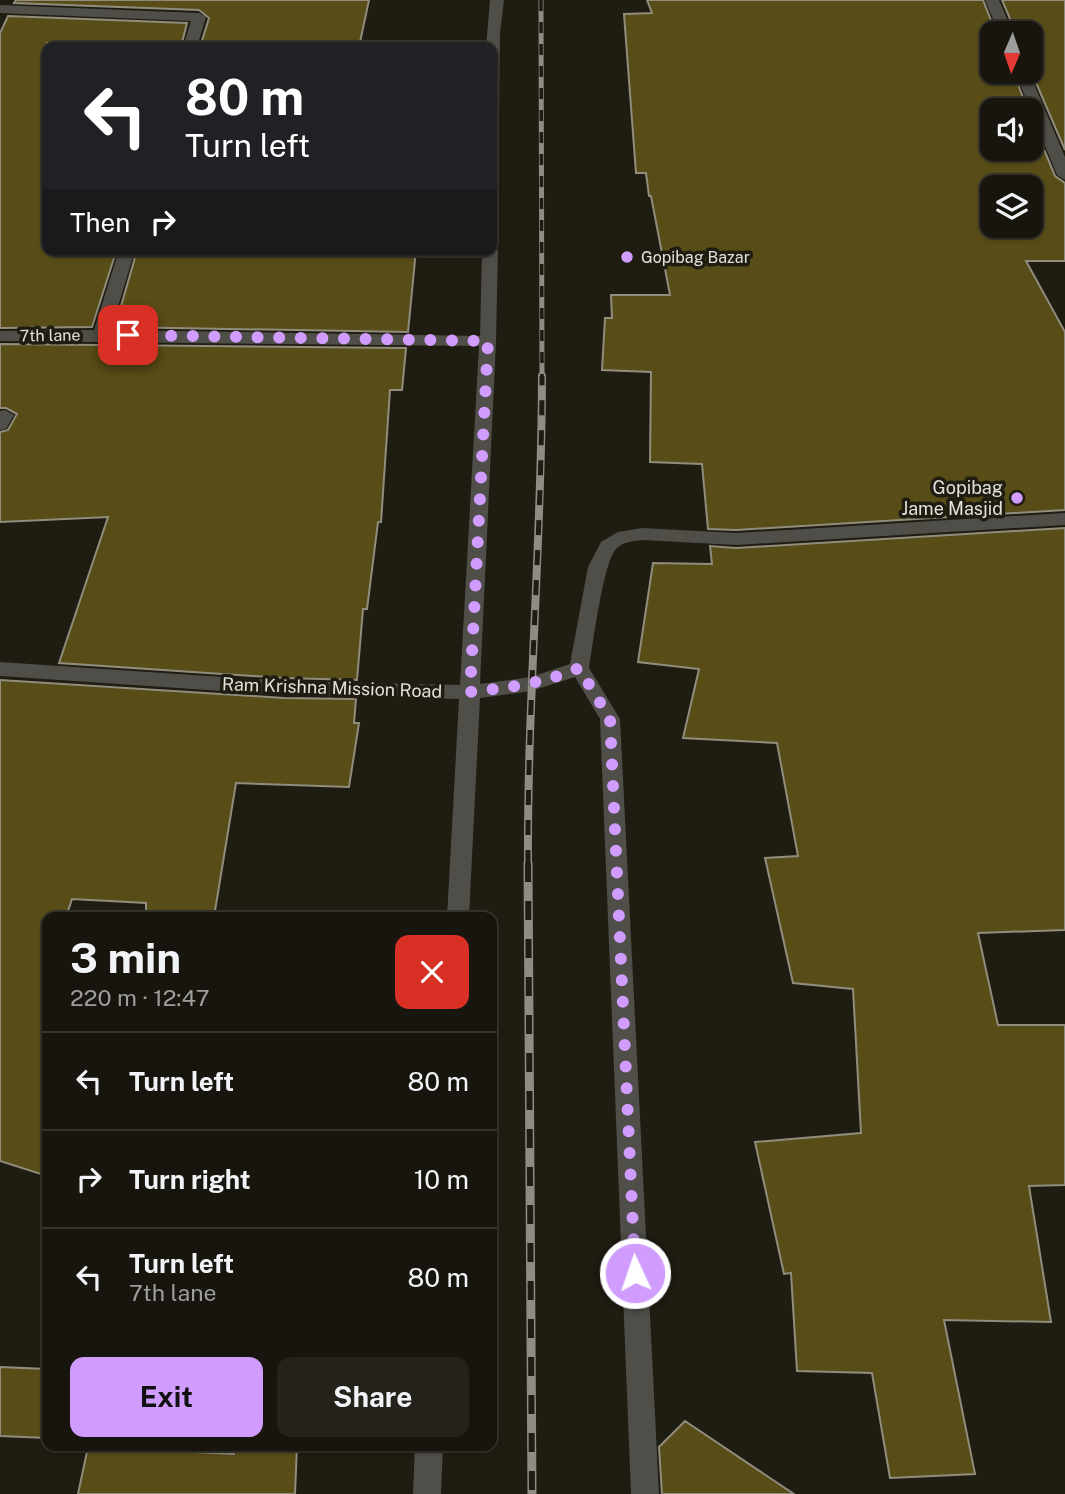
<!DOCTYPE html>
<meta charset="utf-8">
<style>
body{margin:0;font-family:"Public Sans",sans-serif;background:#24221b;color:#f1f3f6;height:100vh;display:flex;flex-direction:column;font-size:26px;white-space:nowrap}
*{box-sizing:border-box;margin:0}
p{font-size:23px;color:#9e9f9d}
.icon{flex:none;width:38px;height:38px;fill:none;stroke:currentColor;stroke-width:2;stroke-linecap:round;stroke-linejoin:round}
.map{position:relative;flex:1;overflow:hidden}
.details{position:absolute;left:42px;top:912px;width:455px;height:539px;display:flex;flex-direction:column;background:#17150d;border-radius:14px;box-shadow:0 2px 5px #0004,0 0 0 2px #36342e}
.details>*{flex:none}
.top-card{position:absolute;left:42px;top:42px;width:455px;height:214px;border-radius:14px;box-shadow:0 2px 5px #0004,0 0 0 2px #36342e;background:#202124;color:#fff;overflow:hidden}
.needle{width:46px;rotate:182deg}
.fabs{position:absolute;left:980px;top:21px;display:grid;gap:14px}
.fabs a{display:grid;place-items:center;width:63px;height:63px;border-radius:14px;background:#17150d;box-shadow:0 2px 5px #0004,0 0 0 2px #36342e;font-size:35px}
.pin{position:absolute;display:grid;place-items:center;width:60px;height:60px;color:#fff;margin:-30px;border-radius:14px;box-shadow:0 4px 10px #0006}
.me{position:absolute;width:77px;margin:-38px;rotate:357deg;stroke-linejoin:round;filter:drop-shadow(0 0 5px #0008)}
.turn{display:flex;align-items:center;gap:24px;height:147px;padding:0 28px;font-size:32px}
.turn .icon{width:91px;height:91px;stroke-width:2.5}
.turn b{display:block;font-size:49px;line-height:60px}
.then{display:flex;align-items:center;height:66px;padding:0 28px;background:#0003;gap:14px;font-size:26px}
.round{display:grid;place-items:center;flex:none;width:74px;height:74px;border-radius:14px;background:#24221b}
.overview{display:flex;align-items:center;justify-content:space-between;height:119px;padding:0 28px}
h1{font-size:42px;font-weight:700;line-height:52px}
.action{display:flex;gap:14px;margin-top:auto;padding:14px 28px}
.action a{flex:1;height:80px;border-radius:14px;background:#d09dfe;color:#111;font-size:28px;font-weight:700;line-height:80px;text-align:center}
.action a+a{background:#24221b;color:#f1f3f6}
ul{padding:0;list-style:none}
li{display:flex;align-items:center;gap:21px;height:98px;padding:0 28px;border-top:2px solid #36342e}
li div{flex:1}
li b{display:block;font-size:26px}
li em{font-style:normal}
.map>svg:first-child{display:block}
.building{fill:#584d17;stroke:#908d7e;stroke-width:2;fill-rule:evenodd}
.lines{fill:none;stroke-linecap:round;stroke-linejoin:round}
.minor{fill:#4f4e48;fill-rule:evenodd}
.rail-far2-casing{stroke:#8e8c83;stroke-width:5}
.rail-far1-casing{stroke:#8e8c83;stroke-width:8}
.rail-casing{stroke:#8e8c83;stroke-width:9}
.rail-far2{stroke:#1f1c11;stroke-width:3.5;stroke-dasharray:11;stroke-linecap:butt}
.rail-far1{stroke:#1f1c11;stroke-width:5;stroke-dasharray:15;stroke-linecap:butt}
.rail{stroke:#1f1c11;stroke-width:6;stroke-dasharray:19;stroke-linecap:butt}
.route{stroke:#d09dfe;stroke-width:12;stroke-dasharray:0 21.6}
.poi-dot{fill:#d09dfe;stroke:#1f1c11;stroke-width:2.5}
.labels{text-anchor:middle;stroke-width:7;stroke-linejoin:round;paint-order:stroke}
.far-poi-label{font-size:16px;fill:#e2e0d8;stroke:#1f1c11;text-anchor:start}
.far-street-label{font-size:16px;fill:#e2e0d8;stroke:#1f1c11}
.poi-label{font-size:18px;fill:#e2e0d8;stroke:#1f1c11;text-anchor:end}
.street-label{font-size:18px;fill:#e2e0d8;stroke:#1f1c11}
</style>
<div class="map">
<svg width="1065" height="1494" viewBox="0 0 1065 1494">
<rect width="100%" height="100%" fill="#1f1c11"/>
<path class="building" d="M16,0H369L359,47H200L209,18L199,10L14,3Z
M647,0H983L996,33H992V72H1013L1028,110H992V149H1031V118L1055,176L1065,183V261H1026L1065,332V510L736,530L708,529L702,464L650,462L651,372L602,370L605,318H612L611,295H670L651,196H649L646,173H636L624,14L652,13ZM992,187H1031V226H992Z
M1002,0H1065V150L1031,71V33H1016Z
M8,16L187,23L181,47L47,43V254L115,255L92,327L0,328V33Z
M257,250H416L408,332L115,327L136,254L194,255L195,251Z
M0,344L406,348L402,390H390L381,522H378L367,609H363L357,680L284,678L59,663L108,517L0,522V432L8,430L17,414L6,408H0Z
M1065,528V930L978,933L998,1025H1065V1185L1029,1186L1051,1322L944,1320L975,1474L890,1478L872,1373L797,1371L791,1273L784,1274L755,1142L861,1133L853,989L793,983L765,858L798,856L777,743L683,738L699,669L638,662L653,563L712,564L710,546L736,548Z
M0,680L284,698L356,699L354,723H359L349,787L236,783L214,917H146V903L72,899L66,917H47V1176L0,1161Z
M0,1367L47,1369V1438L0,1436Z
M685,1421L779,1484L794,1494H662L659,1447Z
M234,1446H297L295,1494H78L88,1447L234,1454Z"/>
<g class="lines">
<path class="minor" d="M490,0H504L500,33L499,124L492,128V47H486Z
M985,0H999L1013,33H999Z
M0,5L199,13L206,17L197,47H183L191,21L0,13Z
M1015,72H1029L1065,157V180L1057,175Z
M492,246L498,250L496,341L480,684L531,677L570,664L588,567L601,542L618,532L642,528L736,533L1065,513V525L736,545L642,540C633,541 623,542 616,549C603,563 593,645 589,668L620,719L659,1494H631L600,719L575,677L531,691L480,698L469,917H447L459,699L284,695L0,676V662L284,681L460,685L479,346L0,341V331L94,330L119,250H135L111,330L480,336L482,250H492Z
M5,410L14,415L6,429L0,430V411Z
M415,1446H443L441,1494H413Z"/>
<g class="rail-far2-casing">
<path id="rail-far2" d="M541,0L542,378"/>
</g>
<g class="rail-far1-casing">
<path id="rail-far1" d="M528,865C527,701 542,539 542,376"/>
</g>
<g class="rail-casing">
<path id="rail" d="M528,863L532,1494"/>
</g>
<use href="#rail-far2" class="rail-far2"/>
<use href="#rail-far1" class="rail-far1"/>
<use href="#rail" class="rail"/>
</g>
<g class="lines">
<path class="route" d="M128,335L488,341L470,692C506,688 546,683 579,668L610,719L635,1273"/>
</g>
<g class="poi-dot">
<circle cx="627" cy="257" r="7"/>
<circle cx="1017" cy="498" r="7"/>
</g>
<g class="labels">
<g class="far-poi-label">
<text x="641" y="263">Gopibag Bazar</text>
</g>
<g class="far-street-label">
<text transform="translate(50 335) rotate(-1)" y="6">7th lane</text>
</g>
<g class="poi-label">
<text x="1003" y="494">Gopibag<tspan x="1003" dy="21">Jame Masjid</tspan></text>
</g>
<g class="street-label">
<text transform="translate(332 688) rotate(2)" y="6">Ram Krishna Mission Road</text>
</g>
</g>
</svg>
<div class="fabs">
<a><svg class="needle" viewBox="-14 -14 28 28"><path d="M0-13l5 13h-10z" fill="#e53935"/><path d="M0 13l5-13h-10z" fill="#9e9f9d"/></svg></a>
<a><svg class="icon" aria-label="sound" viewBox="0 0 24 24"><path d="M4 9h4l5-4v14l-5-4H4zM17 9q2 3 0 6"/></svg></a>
<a><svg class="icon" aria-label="layers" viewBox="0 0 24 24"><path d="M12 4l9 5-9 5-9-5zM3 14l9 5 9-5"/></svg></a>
</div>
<div class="pin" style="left:128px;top:335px;background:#d93025"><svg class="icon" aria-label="arrive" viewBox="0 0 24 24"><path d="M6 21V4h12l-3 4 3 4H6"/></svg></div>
<svg class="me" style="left:635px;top:1273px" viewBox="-20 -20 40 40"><circle r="17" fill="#d09dfe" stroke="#fff" stroke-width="3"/><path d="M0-11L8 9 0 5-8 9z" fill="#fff"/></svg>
<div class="top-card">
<div class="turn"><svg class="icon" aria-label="left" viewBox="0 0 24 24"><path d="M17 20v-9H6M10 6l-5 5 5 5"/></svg><div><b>80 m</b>Turn left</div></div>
<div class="then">Then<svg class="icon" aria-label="right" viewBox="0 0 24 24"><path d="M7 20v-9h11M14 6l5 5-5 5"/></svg></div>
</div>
<section class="details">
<div class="overview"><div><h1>3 min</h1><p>220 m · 12:47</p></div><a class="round" style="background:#d93025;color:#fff"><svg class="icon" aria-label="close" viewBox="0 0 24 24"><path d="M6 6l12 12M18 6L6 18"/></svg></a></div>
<ul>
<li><svg class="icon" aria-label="left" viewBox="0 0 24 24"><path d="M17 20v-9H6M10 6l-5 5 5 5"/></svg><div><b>Turn left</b></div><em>80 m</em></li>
<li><svg class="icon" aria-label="right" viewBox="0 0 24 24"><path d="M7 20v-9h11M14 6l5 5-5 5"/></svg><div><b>Turn right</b></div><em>10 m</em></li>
<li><svg class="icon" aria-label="left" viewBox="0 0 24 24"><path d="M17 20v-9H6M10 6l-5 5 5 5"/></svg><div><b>Turn left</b><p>7th lane</p></div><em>80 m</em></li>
</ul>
<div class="action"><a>Exit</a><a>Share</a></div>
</section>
</div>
